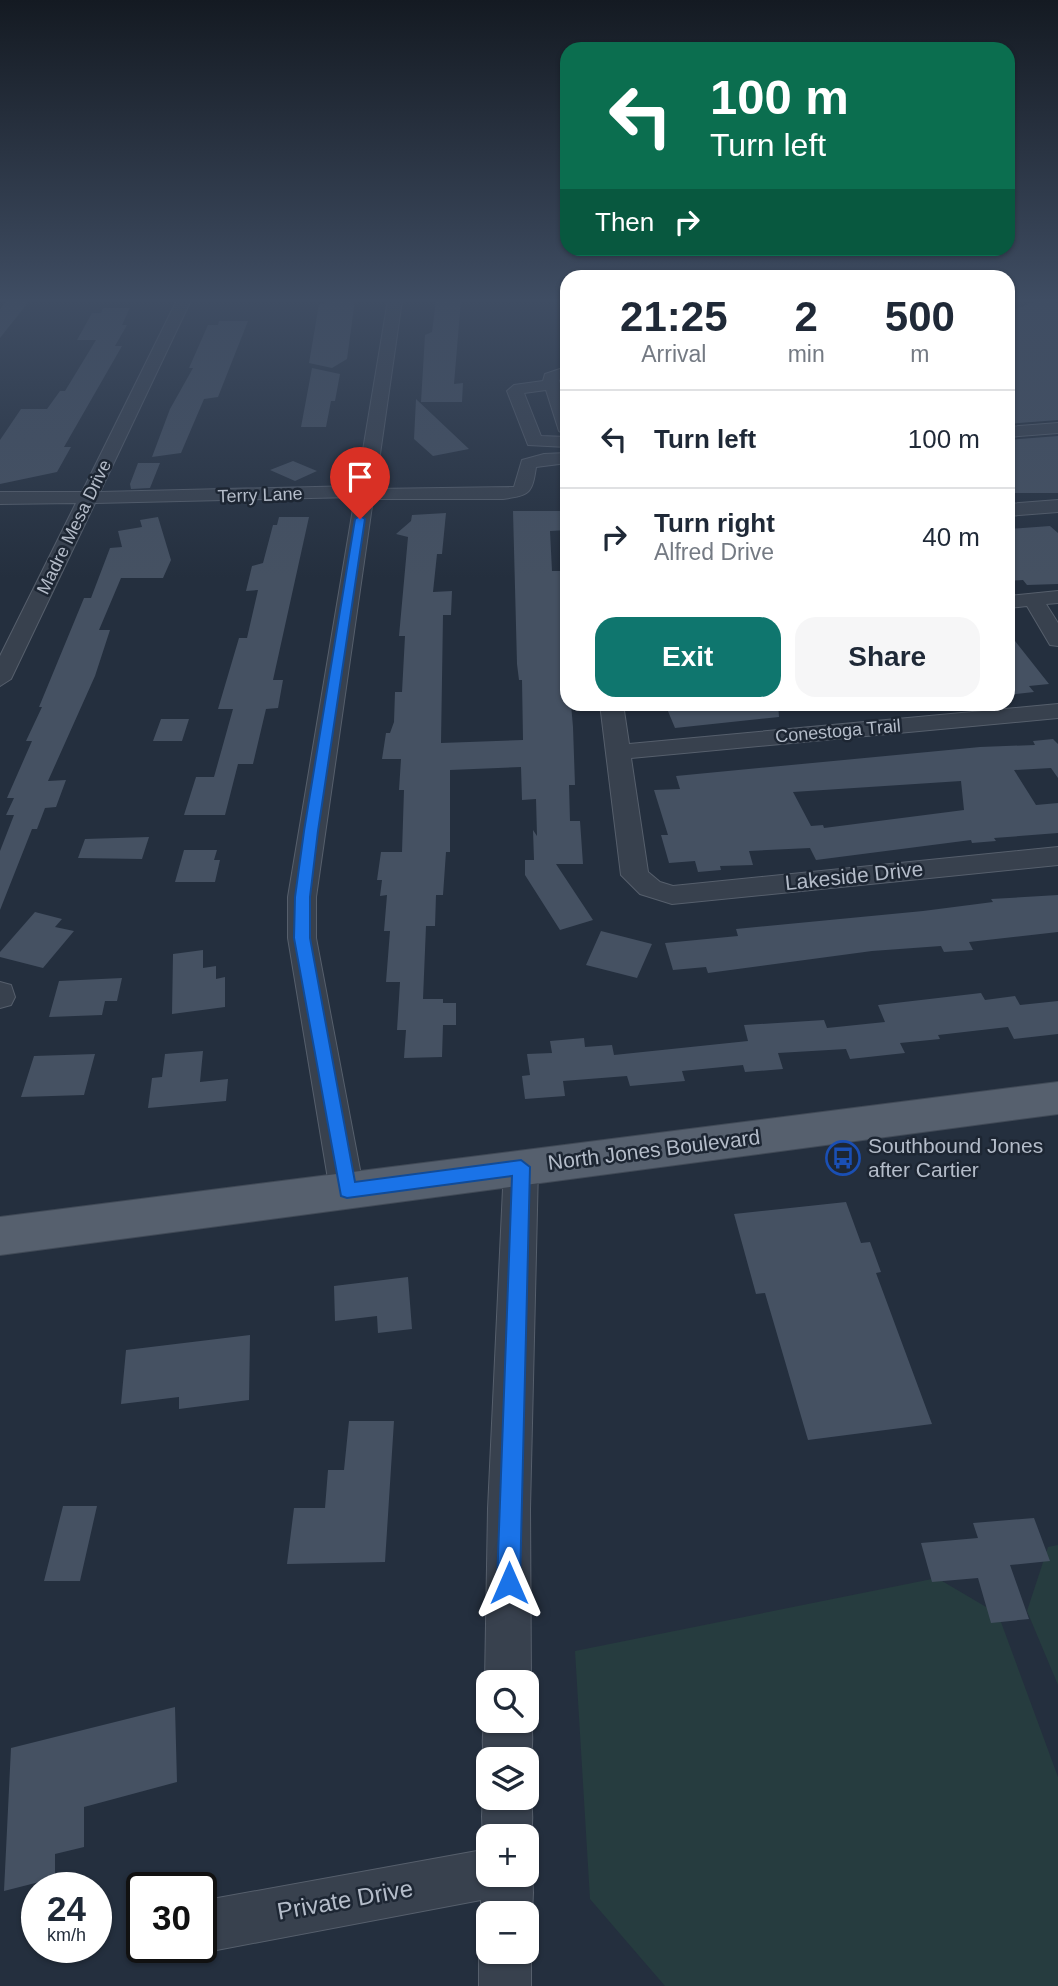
<!DOCTYPE html>
<meta charset="utf-8">
<style>
body{margin:0;font-family:Arial,sans-serif;background:#f6f6f7;color:#1f2937;height:100vh;display:flex;flex-direction:column;font-size:26px;white-space:nowrap}
*{box-sizing:border-box;margin:0}
p{font-size:23px;color:#747a83}
.icon{flex:none;width:38px;height:38px;fill:none;stroke:currentColor;stroke-width:2;stroke-linecap:round;stroke-linejoin:round}
.map{position:relative;flex:1;overflow:hidden}
.side{position:absolute;left:560px;top:270px;width:455px;height:441px;display:flex;flex-direction:column;background:#fff;border-radius:21px;box-shadow:0 2px 5px #0004}
.side>*{flex:none}
.guide{position:absolute;left:560px;top:42px;width:455px;height:214px;border-radius:21px;box-shadow:0 2px 5px #0004;background:#0b6e4f;color:#fff;overflow:hidden}
.fabs{position:absolute;left:476px;top:1670px;display:grid;gap:14px}
.fabs a{display:grid;place-items:center;width:63px;height:63px;border-radius:14px;background:#fff;box-shadow:0 2px 5px #0004;font-size:35px}
.speed{position:absolute;left:21px;top:1872px;display:flex;gap:14px;font-size:35px;font-weight:700;text-align:center}
.speed>*{display:grid;place-content:center;width:91px;height:91px;border-radius:50%;background:#fff;box-shadow:0 2px 5px #0004;line-height:1}
.speed small{font-size:18px;font-weight:400}
.speed .limit{border:4px solid #111;border-radius:10px;background:#fff;color:#111}
.pin{position:absolute;display:grid;place-items:center;width:60px;height:60px;color:#fff;margin:-72px -30px;border-radius:50% 50% 50% 0;rotate:-45deg;box-shadow:0 0 7px #0007}
.pin .icon{rotate:45deg}
.me{position:absolute;width:77px;margin:-38px;rotate:0deg;stroke-linejoin:round;filter:drop-shadow(0 0 5px #0008)}
.turn{display:flex;align-items:center;gap:24px;height:147px;padding:0 35px;font-size:32px}
.turn .icon{width:91px;height:91px;stroke-width:2.5}
.turn b{display:block;font-size:49px;line-height:60px}
.then{display:flex;align-items:center;height:66px;padding:0 35px;background:#0003;gap:14px;font-size:26px}
.eta{display:flex;justify-content:space-evenly;align-items:center;height:119px;text-align:center}
.eta b{font-size:42px;font-weight:700;line-height:49px}
.action{display:flex;gap:14px;margin-top:auto;padding:14px 35px}
.action a{flex:1;height:80px;border-radius:21px;background:#0f766e;color:#fff;font-size:28px;font-weight:700;line-height:80px;text-align:center}
.action a+a{background:#f6f6f7;color:#1f2937}
ul{padding:0;list-style:none}
li{display:flex;align-items:center;gap:21px;height:98px;padding:0 35px;border-top:2px solid #e0e1e3}
li div{flex:1}
li b{display:block;font-size:26px}
li em{font-style:normal}
.map>svg:first-child{display:block}
.green{fill:#263c3f}
.building{fill:#455162;fill-rule:evenodd}
.lines{fill:none;stroke-linecap:round;stroke-linejoin:round}
.minor-casing{stroke:#565f6c;stroke-width:2}
.major-casing{stroke:#414a57;stroke-width:2}
.minor{fill:#38414e;fill-rule:evenodd}
.major{fill:#56606e;fill-rule:evenodd}
.route{fill:#1a73e8;stroke:#114b97;stroke-width:2}
.labels{text-anchor:middle;stroke-width:5;stroke-linejoin:round;paint-order:stroke}
.far-street-label{font-size:18px;fill:#b4bcc9;stroke:#1d2633}
.street-label{font-size:21px;fill:#b4bcc9;stroke:#1d2633}
.poi-label{font-size:21px;fill:#b4bcc9;stroke:#1d2633;text-anchor:start}
.near-street-label{font-size:24px;fill:#b4bcc9;stroke:#1d2633}
</style>
<div class="map">
<svg width="1058" height="1986" viewBox="0 0 1058 1986">
<rect width="100%" height="100%" fill="#242f3e"/>
<path class="green" d="M1058,1545V1685L1027,1611L1048,1547Z
M937,1578L998,1614L1058,1777V1986H665L590,1899L575,1651Z"/>
<path class="building" d="M8,300H30L0,338V309Z
M326,300H355L347,359L332,368L309,363L319,304H325Z
M436,300H461L454,384L463,383L462,402H421L425,335L432,332Z
M1039,300L1058,303V420L1008,424V312Z
M103,308H130L122,325H127L115,346H122L64,447H71L57,472L0,484V440L21,409H47L60,391H65L96,340H77L92,313H101Z
M219,321H248L218,397L204,399L181,453L152,457L170,409L193,368H189L208,325H218Z
M312,368L340,374L335,401H331L326,427H301Z
M416,399L469,449L433,456L414,439Z
M1058,436V493H1008V440Z
M293,461L317,471L295,481L270,470Z
M138,463H160L150,488L131,489L130,484Z
M513,511H567V530L550,531L552,571H560L567,642V704H571L573,727L575,785H569L570,821H580L583,864H556L593,920L560,930L525,875V860H534L533,830L537,836L536,799L522,800L521,767L450,770V852H446L443,895H436L435,926H426L423,999H443V1003H456V1025H443L442,1057L404,1058L406,1030H397L400,982H386L390,931H384L387,895L380,896L382,880H377L381,852H402L404,790H399L401,759H382L386,733H390L394,722L395,692H402L405,636H399L408,537L396,534L411,521L412,515L446,513L442,554H437L433,592L452,591L451,615H443L441,743L523,740L522,680H519L517,664Z
M158,517L171,560L163,578H121L99,630H110L95,676L48,781L66,780L56,807L45,808L37,829H32L0,910V851L14,815H6L14,798H7L32,741H26L42,707H39L84,598H91L110,548L122,547L118,531L142,527L140,520Z
M279,517H309L273,680H283L278,708L266,709L253,764H238L225,815H184L196,777H214L233,709H218L239,638H247L258,590L246,591L252,566L263,563L273,525H277Z
M1050,526L1058,533V584L1027,585L1023,580L1008,581V529Z
M1008,632L1049,684L1029,686L1034,692L1008,695Z
M665,704H778L779,717L675,728Z
M161,719H189L182,741H153Z
M1053,739L1058,744V778L1051,768L1014,770L1036,805L1058,803V833L994,838L996,841L972,843L971,840L816,860L810,848L749,851L753,865L720,866L721,870L698,872L695,861L669,863L661,835H668L654,790L680,789L676,776L980,747L1035,745L1033,741ZM961,781L964,810L824,828L823,825L811,826L793,792Z
M149,837L142,859L78,858L85,839Z
M184,850H217L214,860H220L215,882H175Z
M1058,895V932L969,942L973,950L944,952L941,946L872,951L708,973L706,967L673,970L665,943L738,936L736,929L923,911L993,902L991,899Z
M35,912L62,919L55,927L74,931L43,968L0,957V952Z
M601,931L652,944L637,978L586,965Z
M203,950V968L216,966V979L225,977V1007L172,1014L173,954Z
M122,978L117,1001H105L102,1015L49,1017L59,981Z
M981,993L985,1000L1015,996L1020,1005L1058,1001V1034L1014,1039L1008,1027L938,1035L940,1039L900,1043L905,1053L850,1059L846,1049L778,1053L783,1069L745,1072L743,1065L682,1071L685,1081L630,1086L627,1076L563,1081L565,1096L525,1099L522,1076L530,1075L527,1054L552,1053L550,1041L584,1038L585,1047L612,1045L614,1055L748,1041L744,1025L824,1020L827,1028L885,1022L878,1005Z
M203,1051L200,1082L228,1079L226,1101L148,1108L152,1078L162,1077L165,1054Z
M95,1054L84,1095L21,1097L34,1056Z
M846,1202L861,1243L870,1242L881,1272L876,1273L932,1424L808,1440L765,1293L756,1294L734,1214Z
M408,1277L412,1329L378,1333L377,1316L335,1321L334,1286Z
M250,1335L249,1400L179,1409V1397L121,1404L126,1350Z
M349,1421H394L385,1562L287,1564L294,1508H325L328,1470H344Z
M63,1506H97L80,1581H44Z
M1034,1518L1050,1561L1010,1565L1029,1619L991,1623L978,1578L932,1582L921,1543L978,1538L973,1523Z
M175,1707L177,1782L84,1807V1847L55,1854V1878L4,1891L11,1748Z"/>
<g class="lines">
<g class="minor-casing">
<path id="minor" d="M177,300H191L100,492L357,486L388,300H402L375,489L514,487L522,460L544,454L567,453V463L536,467C532,494 530,495 503,499H373L316,897V938L364,1191L359,1201L347,1205L335,1201L330,1191L288,938V897L355,497L95,503L11,679L0,686V656L76,503L0,504V492H82Z
M560,369L567,373L566,377L559,380L567,406V436L559,431L546,390L524,393L541,436L567,437V447L528,445L507,391L514,385L543,381L545,374Z
M1058,423V433L1008,437V427Z
M1058,500V512L1008,516V504Z
M1058,591V603L1046,604L1058,623V646L1050,645L1027,606L1008,608V596Z
M600,704H623L629,744L1058,704V718L631,758L648,872L660,882L673,886L1058,847V865L672,904L640,894L621,875Z
M0,982L11,985L15,997L11,1005L0,1008Z
M521,1153L533,1157L538,1167L530,1509L531,1682L527,1692V1682H488V1689L485,1682L488,1509L504,1167L509,1157Z
M527,1709C534,1726 534,1751 527,1768V1759H488V1771C481,1754 481,1729 488,1712V1720H527Z
M488,1784V1797H527V1787C534,1805 534,1830 527,1848V1836H488V1874H527V1861C535,1880 535,1905 527,1924V1913H488V1931L481,1913V1900L201,1953L189,1948H201V1901L488,1849C480,1829 480,1804 488,1784Z
M488,1932V1951H527V1941L531,1951V1986H479V1951Z"/>
</g>
<g class="major-casing">
<path id="major" d="M1058,1082V1114L0,1255V1217Z"/>
</g>
<use href="#minor" class="minor"/>
<use href="#major" class="major"/>
</g>
<linearGradient id="sky" x2="0" y2="1"><stop stop-color="#141a22"/><stop offset="0.52" stop-color="#3f4d63"/><stop offset="1" stop-color="#3f4d63" stop-opacity="0"/></linearGradient>
<rect width="1058" height="578" fill="url(#sky)"/>
<path class="route" d="M360,516L365,519L318,831L310,897V938L355,1182L521,1160L530,1167L520,1583L517,1591L509,1594L501,1591L497,1583L512,1176L347,1198L341,1196L294,938L295,897L304,831L355,519Z"/>
<defs>
<g id="bus-ring" transform="scale(1.75)"><circle r="9.5" fill="#1d2633" stroke="#1a4fb4" stroke-width="1.5"/><path d="M-5-6H5V4H4V6H2V4H-2V6H-4V4H-5ZM-3.5-4V0h7V-4ZM-3.5 1.2v1.5H-2V1.2ZM2 1.2v1.5H3.5V1.2Z" fill="#1a4fb4"/></g>
</defs>
<g fill-rule="evenodd">
<use href="#bus-ring" x="843" y="1158"/>
</g>
<g class="labels">
<g class="far-street-label">
<text transform="translate(260 495) rotate(-2)" y="6">Terry Lane</text>
<text transform="translate(74 527) rotate(-64)" y="6">Madre Mesa Drive</text>
<text transform="translate(838 731) rotate(-5)" y="6">Conestoga Trail</text>
</g>
<g class="street-label">
<text transform="translate(854 876) rotate(-6)" y="7">Lakeside Drive</text>
<text transform="translate(654 1150) rotate(-7)" y="7">North Jones Boulevard</text>
</g>
<g class="poi-label">
<text x="868" y="1153">Southbound Jones<tspan x="868" dy="24">after Cartier</tspan></text>
</g>
<g class="near-street-label">
<text transform="translate(345 1900) rotate(-10)" y="8">Private Drive</text>
</g>
</g>
</svg>
<div class="fabs">
<a><svg class="icon" aria-label="search" viewBox="0 0 24 24"><circle cx="10" cy="10" r="6"/><path d="M15 15l6 6"/></svg></a>
<a><svg class="icon" aria-label="layers" viewBox="0 0 24 24"><path d="M12 4l9 5-9 5-9-5zM3 14l9 5 9-5"/></svg></a>
<a>+</a>
<a>−</a>
</div>
<div class="speed"><div>24<small>km/h</small></div><div class="limit">30</div></div>
<div class="pin" style="left:360px;top:519px;background:#d93025"><svg class="icon" aria-label="arrive" viewBox="0 0 24 24"><path d="M6 21V4h12l-3 4 3 4H6"/></svg></div>
<svg class="me" style="left:509px;top:1583px" viewBox="-20 -20 40 40"><path d="M0-17L14 15 0 8-14 15z" fill="#1a73e8" stroke="#fff" stroke-width="4"/></svg>
<div class="guide">
<div class="turn"><svg class="icon" aria-label="left" viewBox="0 0 24 24"><path d="M17 20v-9H6M10 6l-5 5 5 5"/></svg><div><b>100 m</b>Turn left</div></div>
<div class="then">Then<svg class="icon" aria-label="right" viewBox="0 0 24 24"><path d="M7 20v-9h11M14 6l5 5-5 5"/></svg></div>
</div>
<section class="side">
<div class="eta">
<div><b>21:25</b><p>Arrival</p></div>
<div><b>2</b><p>min</p></div>
<div><b>500</b><p>m</p></div>
</div>
<ul>
<li><svg class="icon" aria-label="left" viewBox="0 0 24 24"><path d="M17 20v-9H6M10 6l-5 5 5 5"/></svg><div><b>Turn left</b></div><em>100 m</em></li>
<li><svg class="icon" aria-label="right" viewBox="0 0 24 24"><path d="M7 20v-9h11M14 6l5 5-5 5"/></svg><div><b>Turn right</b><p>Alfred Drive</p></div><em>40 m</em></li>
</ul>
<div class="action"><a>Exit</a><a>Share</a></div>
</section>
</div>
